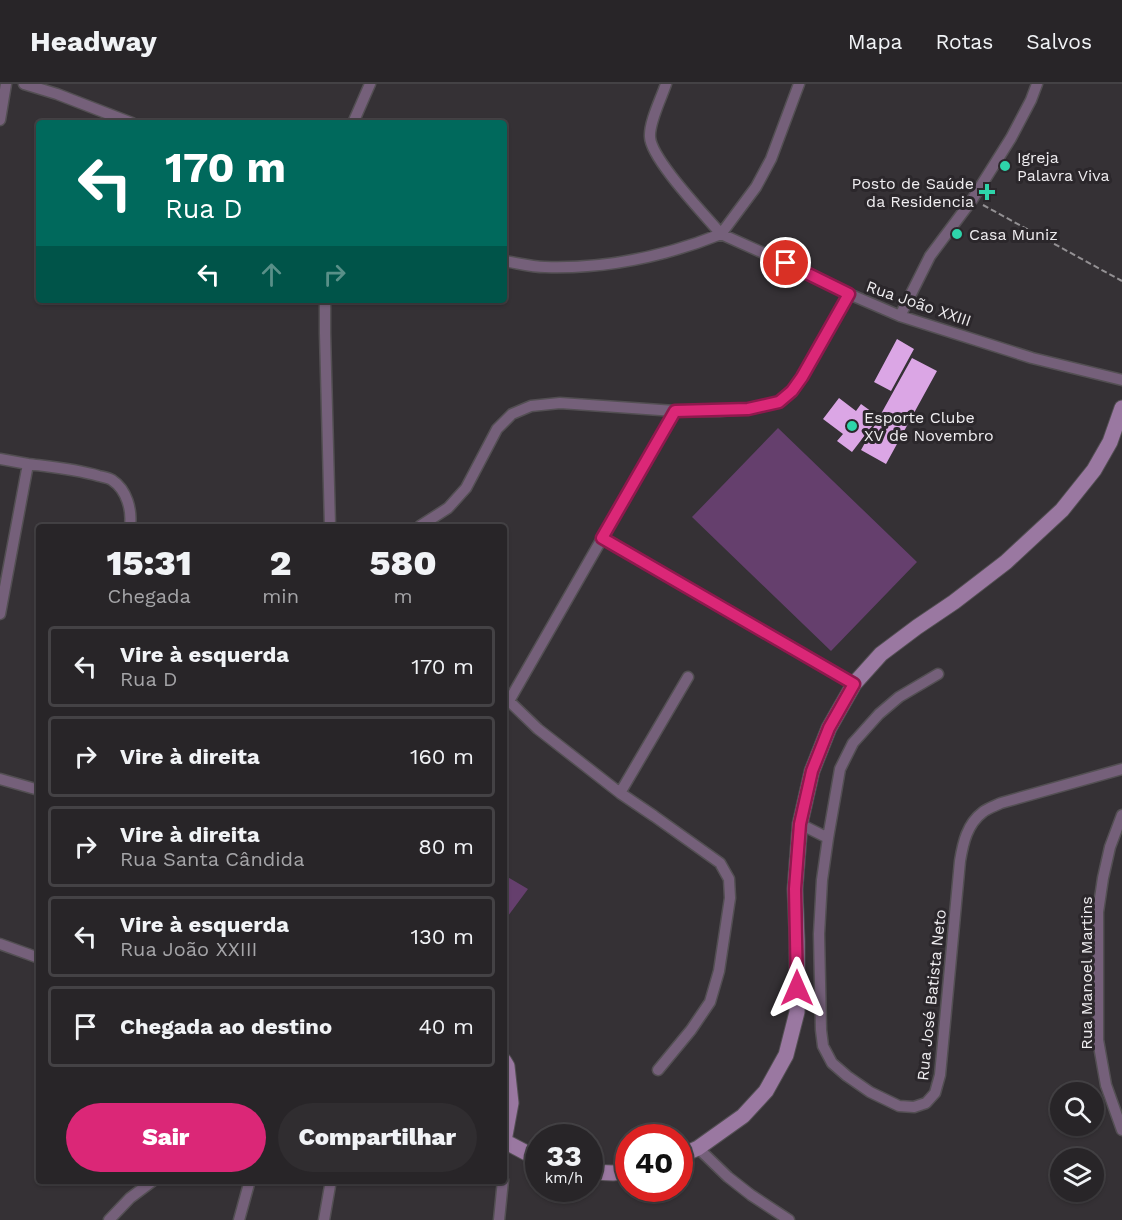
<!DOCTYPE html>
<html lang="pt">
<meta charset="utf-8">
<style>
body{margin:0;font-family:"Work Sans",sans-serif;background:#302d30;color:#f1f3f6;height:100vh;display:flex;flex-direction:column;font-size:22px;white-space:nowrap}
*{box-sizing:border-box;margin:0}
p{font-size:20px;color:#a5a5a8}
.icon{flex:none;width:33px;height:33px;fill:none;stroke:currentColor;stroke-width:2;stroke-linecap:round;stroke-linejoin:round}
.map{position:relative;flex:1;overflow:hidden}
.panel{position:absolute;left:36px;top:440px;width:471px;height:660px;display:flex;flex-direction:column;background:#282528;border-radius:6px;box-shadow:0 2px 4px #0004,0 0 0 2px #444245}
.panel>*{flex:none}
.guide{position:absolute;left:36px;top:36px;width:471px;height:183px;border-radius:6px;box-shadow:0 2px 4px #0004,0 0 0 2px #444245;background:#00695c;color:#fff;overflow:hidden}
.tools{position:absolute;left:1050px;top:998px;display:grid;gap:12px}
.tools a{display:grid;place-items:center;width:54px;height:54px;border-radius:50%;background:#282528;box-shadow:0 2px 4px #0004,0 0 0 2px #444245;font-size:30px}
.speed{position:absolute;left:525px;top:1040px;display:flex;gap:12px;font-size:30px;font-weight:700;text-align:center}
.speed>*{display:grid;place-content:center;width:78px;height:78px;border-radius:50%;background:#282528;box-shadow:0 2px 4px #0004,0 0 0 2px #444245;line-height:1}
.speed small{font-size:15px;font-weight:400}
.speed .limit{border:9px solid #d22;background:#fff;color:#111}
.pin{position:absolute;display:grid;place-items:center;width:51px;height:51px;color:#fff;margin:-26px;border:3px solid #fff;border-radius:50%;box-shadow:0 2px 6px #0007}
.me{position:absolute;width:66px;margin:-33px;rotate:0deg;stroke-linejoin:round;filter:drop-shadow(0 0 4px #0008)}
.turn{display:flex;align-items:center;gap:21px;height:126px;padding:0 30px;font-size:27px}
.turn .icon{width:78px;height:78px;stroke-width:2.5}
.turn b{display:block;font-size:42px;line-height:51px}
.lanes{display:flex;align-items:center;height:57px;padding:0 30px;background:#0003;justify-content:center;gap:30px;direction:ltr}
.lanes .off{opacity:.35}
.eta{display:flex;justify-content:space-evenly;align-items:center;height:102px;text-align:center}
.eta b{font-size:36px;font-weight:800;line-height:42px}
.primary-button{display:flex;gap:12px;margin-top:auto;padding:12px 30px}
.primary-button a{flex:1;height:69px;border-radius:36px;background:#db2777;color:#fff;font-size:24px;font-weight:800;line-height:69px;text-align:center}
.primary-button a+a{background:#302d30;color:#f1f3f6}
ul{padding:0;list-style:none}
li{display:flex;align-items:center;gap:18px;height:81px;margin:0 12px 9px;padding:0 18px;border:3px solid #444245;border-radius:6px}
li div{flex:1}
li b{display:block;font-size:22px}
li em{font-style:normal}
header{display:flex;align-items:center;gap:36px;box-sizing:border-box;height:84px;padding:0 30px;background:#282528;border-bottom:2px solid #444245}
header strong{font-size:28px}
nav{display:flex;gap:33px;margin-inline-start:auto;font-size:21px}
.map>svg:first-child{display:block}
.green{fill:#653f6d}
.building{fill:#dba6e5}
.lines{fill:none;stroke-linecap:round;stroke-linejoin:round}
.street-casing{stroke:#534f53;stroke-width:13}
.secondary-casing{stroke:#534f53;stroke-width:17}
.path{stroke:#939093;stroke-width:2;stroke-dasharray:6 3;stroke-linecap:butt}
.street{stroke:#75607a;stroke-width:10}
.secondary{stroke:#9a78a1;stroke-width:15}
.route-casing{stroke:#8e194d;stroke-width:15}
.route{stroke:#db2777;stroke-width:10}
.poi-dot{fill:#2ed4aa;stroke:#2b272b;stroke-width:2}
.labels{text-anchor:middle;stroke-width:6;stroke-linejoin:round;paint-order:stroke}
.poi-label{font-size:16px;fill:#efedf0;stroke:#2b272b;text-anchor:start}
.street-label{font-size:16px;fill:#efedf0;stroke:#2b272b}
</style>
<header>
<strong>Headway</strong>
<nav><a>Mapa</a><a>Rotas</a><a>Salvos</a></nav>
</header>
<div class="map">
<svg width="1122" height="1136" viewBox="0 0 1122 1136">
<rect width="100%" height="100%" fill="#353135"/>
<path class="green" d="M778,344L917,478L831,567L692,433Z
M504,791L528,805L508,832L504,830Z"/>
<path class="building" d="M897,255L914,265L891,307L874,298Z
M912,274L937,287L886,380L861,366Z
M839,314L856,327L861,320L879,333L852,368L837,357L843,350L823,335Z"/>
<g class="lines">
<g class="street-casing">
<path id="street" d="M24,0L57,10L132,39
M666,0C661,15 649,38 650,53C651,75 705,131 721,150L756,103L771,75L799,0
M0,36L6,0
M353,39L370,0
M504,177C517,179 532,183 545,183C605,185 666,172 721,150L808,189L849,210L900,232L1032,274L1122,296
M325,216V249L330,442
M900,232L930,172L972,116L1011,54L1031,16L1037,0
M0,375L28,380
M420,442L448,424L466,404L497,345L512,330L531,322L560,319L675,327H719L748,325L779,318L792,307L802,293L849,210
M602,454L854,600
M0,530L28,380C52,383 75,385 99,392C103,393 109,394 112,396C127,406 132,426 130,442
M938,590L899,613L879,630L853,659L840,685L828,754L822,796L819,850L821,946L823,962L832,979L847,992L870,1008L899,1022L914,1023L926,1019L935,1009L940,991L960,777C963,759 967,740 983,728C988,724 995,722 1001,719L1122,685
M504,615L509,617L538,645L620,709L654,732L720,779L729,795L730,814L719,887L710,918L691,946L658,986
M509,617L675,327
M0,695L39,706
M620,709L688,593
M1122,731L1110,763L1103,794L1098,828V956L1106,1001L1122,1046
M800,740L828,754
M0,860L39,874
M698,1064L728,1093L751,1111L789,1136
M109,1136L130,1114L154,1096
M239,1136L250,1096
M324,1136L331,1096
M499,1136L503,1096"/>
</g>
<g class="secondary-casing">
<path id="secondary" d="M504,977L507,982L511,1019L504,1057L538,1075
M680,1072L698,1064L743,1032L766,1007L786,971L797,928V857L795,805L800,740L812,687L829,644L854,600L881,570L917,543L954,518L1006,478L1062,426L1094,386L1110,358L1122,324
M590,1088L613,1089L628,1087"/>
</g>
<path class="path" d="M983,121L1122,197"/>
<use href="#street" class="street"/>
<use href="#secondary" class="secondary"/>
</g>
<g class="lines">
<g class="route-casing">
<path id="route" d="M786,179L849,210L802,293L792,307L779,318L748,325L675,327L602,454L854,600L829,644L812,687L800,740L795,805L797,904"/>
</g>
<use href="#route" class="route"/>
</g>
<g class="poi-dot">
<circle cx="1005" cy="82" r="6"/>
<path d="M984 99h6v6h6v6h-6v6h-6v-6h-6v-6h6z"/>
<circle cx="957" cy="150" r="6"/>
<circle cx="852" cy="342" r="6"/>
</g>
<g class="labels">
<g class="poi-label">
<text x="1017" y="79">Igreja<tspan x="1017" dy="18">Palavra Viva</tspan></text>
<text x="974" y="105" text-anchor="end">Posto de Saúde<tspan x="974" dy="18">da Residencia</tspan></text>
<text x="969" y="156">Casa Muniz</text>
<text x="864" y="339">Esporte Clube<tspan x="864" dy="18">XV de Novembro</tspan></text>
</g>
<g class="street-label">
<text transform="translate(919 219) rotate(19)" y="6">Rua João XXIII</text>
<text transform="translate(1086 889) rotate(-90)" y="6">Rua Manoel Martins</text>
<text transform="translate(931 911) rotate(-84)" y="6">Rua José Batista Neto</text>
</g>
</g>
</svg>
<div class="tools">
<a><svg class="icon" aria-label="search" viewBox="0 0 24 24"><circle cx="10" cy="10" r="6"/><path d="M15 15l6 6"/></svg></a>
<a><svg class="icon" aria-label="layers" viewBox="0 0 24 24"><path d="M12 4l9 5-9 5-9-5zM3 14l9 5 9-5"/></svg></a>
</div>
<div class="speed"><div>33<small>km/h</small></div><div class="limit">40</div></div>
<div class="pin" style="left:786px;top:179px;background:#d93025"><svg class="icon" aria-label="arrive" viewBox="0 0 24 24"><path d="M6 21V4h12l-3 4 3 4H6"/></svg></div>
<svg class="me" style="left:797px;top:904px" viewBox="-20 -20 40 40"><path d="M0-17L14 15 0 8-14 15z" fill="#db2777" stroke="#fff" stroke-width="4"/></svg>
<div class="guide">
<div class="turn"><svg class="icon" aria-label="left" viewBox="0 0 24 24"><path d="M17 20v-9H6M10 6l-5 5 5 5"/></svg><div><b>170 m</b>Rua D</div></div>
<div class="lanes"><svg class="icon" aria-label="left" viewBox="0 0 24 24"><path d="M17 20v-9H6M10 6l-5 5 5 5"/></svg><svg class="icon off" aria-label="ahead" viewBox="0 0 24 24"><path d="M12 20V5M6 11l6-6 6 6"/></svg><svg class="icon off" aria-label="right" viewBox="0 0 24 24"><path d="M7 20v-9h11M14 6l5 5-5 5"/></svg></div>
</div>
<section class="panel">
<div class="eta">
<div><b>15:31</b><p>Chegada</p></div>
<div><b>2</b><p>min</p></div>
<div><b>580</b><p>m</p></div>
</div>
<ul>
<li><svg class="icon" aria-label="left" viewBox="0 0 24 24"><path d="M17 20v-9H6M10 6l-5 5 5 5"/></svg><div><b>Vire à esquerda</b><p>Rua D</p></div><em>170 m</em></li>
<li><svg class="icon" aria-label="right" viewBox="0 0 24 24"><path d="M7 20v-9h11M14 6l5 5-5 5"/></svg><div><b>Vire à direita</b></div><em>160 m</em></li>
<li><svg class="icon" aria-label="right" viewBox="0 0 24 24"><path d="M7 20v-9h11M14 6l5 5-5 5"/></svg><div><b>Vire à direita</b><p>Rua Santa Cândida</p></div><em>80 m</em></li>
<li><svg class="icon" aria-label="left" viewBox="0 0 24 24"><path d="M17 20v-9H6M10 6l-5 5 5 5"/></svg><div><b>Vire à esquerda</b><p>Rua João XXIII</p></div><em>130 m</em></li>
<li><svg class="icon" aria-label="arrive" viewBox="0 0 24 24"><path d="M6 21V4h12l-3 4 3 4H6"/></svg><div><b>Chegada ao destino</b></div><em>40 m</em></li>
</ul>
<div class="primary-button"><a>Sair</a><a>Compartilhar</a></div>
</section>
</div>
